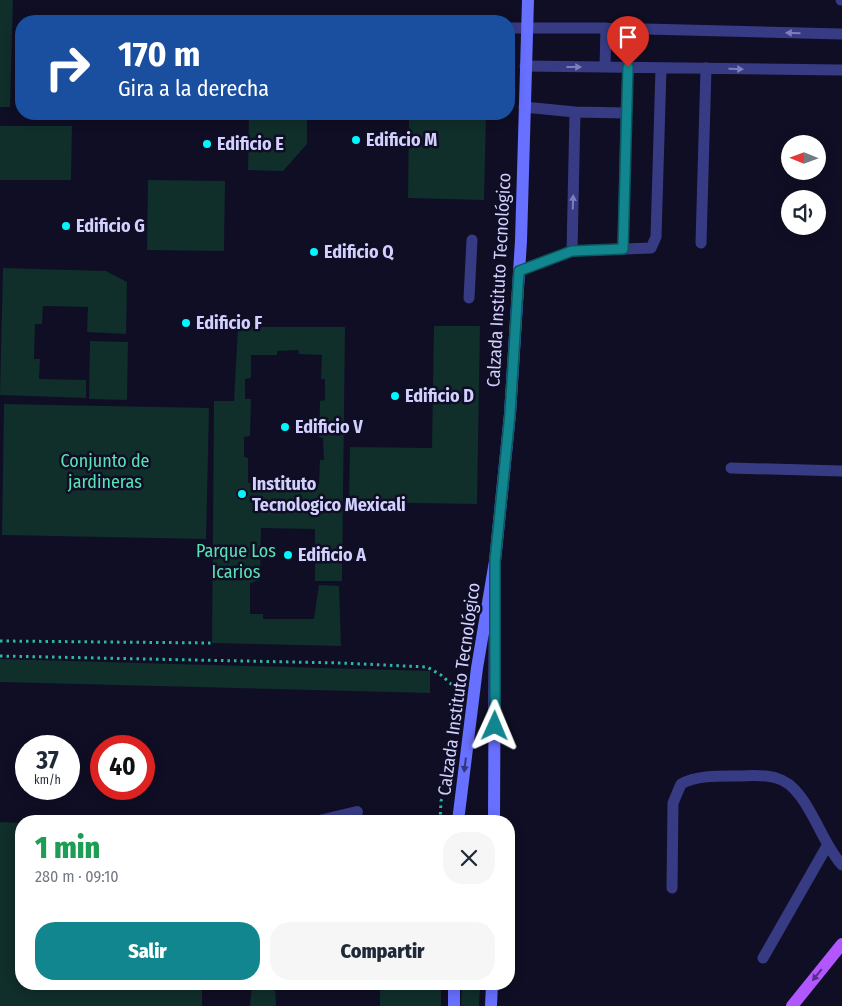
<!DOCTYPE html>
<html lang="es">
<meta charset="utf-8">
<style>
body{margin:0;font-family:"Fira Sans Condensed",sans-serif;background:#f6f6f7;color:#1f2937;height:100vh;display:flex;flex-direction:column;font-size:19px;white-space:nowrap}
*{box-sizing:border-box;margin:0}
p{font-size:16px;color:#747a83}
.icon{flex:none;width:28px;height:28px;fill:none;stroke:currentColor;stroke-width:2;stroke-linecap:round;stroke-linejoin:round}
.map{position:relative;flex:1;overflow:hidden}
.details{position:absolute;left:15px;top:815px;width:500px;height:175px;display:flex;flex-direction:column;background:#fff;border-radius:20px;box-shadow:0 2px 12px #0003}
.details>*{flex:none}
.banner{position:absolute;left:15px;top:15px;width:500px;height:105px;border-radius:20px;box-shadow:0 2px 12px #0003;background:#1a4fa0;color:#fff;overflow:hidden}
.needle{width:32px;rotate:271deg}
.tools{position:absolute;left:781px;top:135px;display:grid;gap:10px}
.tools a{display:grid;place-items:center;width:45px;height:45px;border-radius:50%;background:#fff;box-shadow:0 2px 12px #0003;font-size:25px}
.speed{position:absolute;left:15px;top:735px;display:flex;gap:10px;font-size:25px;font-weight:700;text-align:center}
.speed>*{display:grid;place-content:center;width:65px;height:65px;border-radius:50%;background:#fff;box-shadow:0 2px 12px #0003;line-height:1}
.speed small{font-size:12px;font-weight:400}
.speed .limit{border:8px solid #d22;background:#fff;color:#111}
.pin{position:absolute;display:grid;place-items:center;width:42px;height:42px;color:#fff;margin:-51px -21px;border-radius:50% 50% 50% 0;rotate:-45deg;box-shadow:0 0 5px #0007}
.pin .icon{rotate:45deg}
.me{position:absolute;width:55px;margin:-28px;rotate:1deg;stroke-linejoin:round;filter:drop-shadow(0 0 4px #0008)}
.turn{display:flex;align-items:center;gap:18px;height:105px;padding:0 20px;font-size:22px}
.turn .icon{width:65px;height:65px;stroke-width:2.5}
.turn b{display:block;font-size:35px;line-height:42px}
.round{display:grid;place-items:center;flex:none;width:52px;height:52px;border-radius:20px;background:#f6f6f7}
.head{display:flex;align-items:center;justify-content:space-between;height:85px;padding:0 20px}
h1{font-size:30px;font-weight:800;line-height:38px;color:#1e9e55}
.action{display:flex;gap:10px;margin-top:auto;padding:10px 20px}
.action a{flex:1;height:58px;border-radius:20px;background:#11868f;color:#fff;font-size:20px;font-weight:800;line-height:58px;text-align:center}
.action a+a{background:#f6f6f7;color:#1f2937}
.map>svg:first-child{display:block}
.green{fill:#102e2a;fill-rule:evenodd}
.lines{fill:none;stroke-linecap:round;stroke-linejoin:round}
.path{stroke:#2cb7a3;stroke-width:3;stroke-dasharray:2.5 4;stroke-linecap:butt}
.lane{stroke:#373b84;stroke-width:11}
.street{stroke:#373b84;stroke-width:12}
.secondary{stroke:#6770ff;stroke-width:12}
.primary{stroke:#b257ff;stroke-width:12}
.oneway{fill:#7d7ebb}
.oneway2{fill:#32357c}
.oneway3{fill:#582f87}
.route-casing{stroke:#0b575d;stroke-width:12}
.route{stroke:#11868f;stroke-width:9}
.poi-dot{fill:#00f7fb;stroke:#0f0e24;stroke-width:2}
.labels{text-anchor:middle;stroke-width:5;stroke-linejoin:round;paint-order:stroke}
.poi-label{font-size:18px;font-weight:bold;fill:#d2d0ff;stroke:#0f0e24;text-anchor:start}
.street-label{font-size:18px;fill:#d2d0ff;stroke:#0f0e24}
.park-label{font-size:18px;fill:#59e2b4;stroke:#0f0e24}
</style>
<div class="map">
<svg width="842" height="1006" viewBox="0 0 842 1006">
<rect width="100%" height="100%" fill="#0f0e24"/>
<path class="green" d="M0,0H13L10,107H0Z
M249,114H307V144L283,171L248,170Z
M409,114H486L484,200L408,198Z
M0,126H72L71,180H0Z
M148,180L225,181L224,251L147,250Z
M3,268L106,271L127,282L126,334L87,332L88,307L43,306L42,324H35L34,359H40L39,379L86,380V398L0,395Z
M434,326H480L477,504L349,502L350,447L432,448Z
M238,327H345L342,581H315V529L261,528L260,580L250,583V614H263V619H314L319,585L339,586L341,646L212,643L214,401H234ZM298,350L299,354L322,355L321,379H325V400L320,401L319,437L323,438L324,460H320L319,484H294V489H272L271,483H248V458L244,457V437L250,436L251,399H245V379L251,378V355H277V351Z
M90,341L128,342L127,400L89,399Z
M4,404L209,408L206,539L2,535Z
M0,659L430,671V693L0,682Z
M0,822L21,823V984H114V989L170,990V984H202V1006H0Z
M252,984H275L276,1006H250Z
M380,984H441V1006H380Z
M462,984H480L479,1006H461Z"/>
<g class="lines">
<path class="path" d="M0,641L212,643
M0,656L341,663L427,667L441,675L459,691
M440,821L441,801L445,791"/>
<path class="lane" d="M841,0H842
M509,28H606L842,34
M525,66L842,70
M605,67L606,28
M524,107L575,112L572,251
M626,113L628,67
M701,243L706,68
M623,249L651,248L656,237L661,68
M519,271L572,251L623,249L626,113L575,112
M469,298L472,240
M731,468L842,471
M672,888L673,803L681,784C697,775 720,776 738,776C750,776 764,774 776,778C807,785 820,842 842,865
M763,958L827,846"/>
<path class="street" d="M319,821L357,812"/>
<path class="secondary" d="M458,821L477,668L495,561L510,414L521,241L528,0
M494,821L495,596
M454,1006V984
M491,1006L492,984"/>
<path class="primary" d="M792,1006L842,944"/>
</g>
<defs><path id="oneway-solid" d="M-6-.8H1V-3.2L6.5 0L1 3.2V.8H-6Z" transform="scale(1.25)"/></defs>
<g class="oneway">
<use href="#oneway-solid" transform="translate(793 33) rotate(-179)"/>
<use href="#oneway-solid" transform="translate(574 67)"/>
<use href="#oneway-solid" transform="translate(736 69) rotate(1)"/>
<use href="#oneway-solid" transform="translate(573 202) rotate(-88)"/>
</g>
<use class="oneway2" href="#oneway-solid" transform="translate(465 765) rotate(97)"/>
<use class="oneway3" href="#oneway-solid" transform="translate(817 975) rotate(129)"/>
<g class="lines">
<g class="route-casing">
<path id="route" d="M495,726V561L510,414L519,271L572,251L623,249L628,67"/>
</g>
<use href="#route" class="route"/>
</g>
<g class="poi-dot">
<circle cx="356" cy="140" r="5"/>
<circle cx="207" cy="144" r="5"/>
<circle cx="66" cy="226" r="5"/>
<circle cx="314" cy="252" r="5"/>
<circle cx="186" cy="323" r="5"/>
<circle cx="395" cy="396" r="5"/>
<circle cx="285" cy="427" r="5"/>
<circle cx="242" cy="494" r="5"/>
<circle cx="288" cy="555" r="5"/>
</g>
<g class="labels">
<g class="poi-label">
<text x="366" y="146">Edificio M</text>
<text x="217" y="150">Edificio E</text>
<text x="76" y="232">Edificio G</text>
<text x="324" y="258">Edificio Q</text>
<text x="196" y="329">Edificio F</text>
<text x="405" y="402">Edificio D</text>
<text x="295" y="433">Edificio V</text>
<text x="252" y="490">Instituto<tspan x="252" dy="21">Tecnologico Mexicali</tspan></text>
<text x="298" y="561">Edificio A</text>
</g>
<g class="street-label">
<text transform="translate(499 280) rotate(-87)" y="6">Calzada Instituto Tecnológico</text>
<text transform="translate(459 689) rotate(-82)" y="6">Calzada Instituto Tecnológico</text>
</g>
<g class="park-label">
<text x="105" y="467">Conjunto de<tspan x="105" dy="21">jardineras</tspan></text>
<text x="236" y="557">Parque Los<tspan x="236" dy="21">Icarios</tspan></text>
</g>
</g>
</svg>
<div class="tools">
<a><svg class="needle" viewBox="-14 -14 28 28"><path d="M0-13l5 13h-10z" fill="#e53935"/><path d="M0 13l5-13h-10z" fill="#747a83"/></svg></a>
<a><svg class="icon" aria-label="sound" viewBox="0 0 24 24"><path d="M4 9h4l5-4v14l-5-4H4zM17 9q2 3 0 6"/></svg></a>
</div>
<div class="speed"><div>37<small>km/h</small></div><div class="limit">40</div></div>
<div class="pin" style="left:628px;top:67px;background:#d93025"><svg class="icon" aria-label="arrive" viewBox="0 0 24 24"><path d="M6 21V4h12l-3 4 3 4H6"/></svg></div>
<svg class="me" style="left:495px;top:726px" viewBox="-20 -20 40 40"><path d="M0-17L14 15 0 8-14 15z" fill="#11868f" stroke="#fff" stroke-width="4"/></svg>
<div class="banner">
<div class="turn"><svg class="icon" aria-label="right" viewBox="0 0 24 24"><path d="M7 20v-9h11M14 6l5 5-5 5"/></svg><div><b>170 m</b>Gira a la derecha</div></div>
</div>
<section class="details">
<div class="head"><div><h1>1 min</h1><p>280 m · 09:10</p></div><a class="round"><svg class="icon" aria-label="close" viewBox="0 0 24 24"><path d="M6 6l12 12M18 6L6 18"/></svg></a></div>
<div class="action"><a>Salir</a><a>Compartir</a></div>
</section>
</div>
